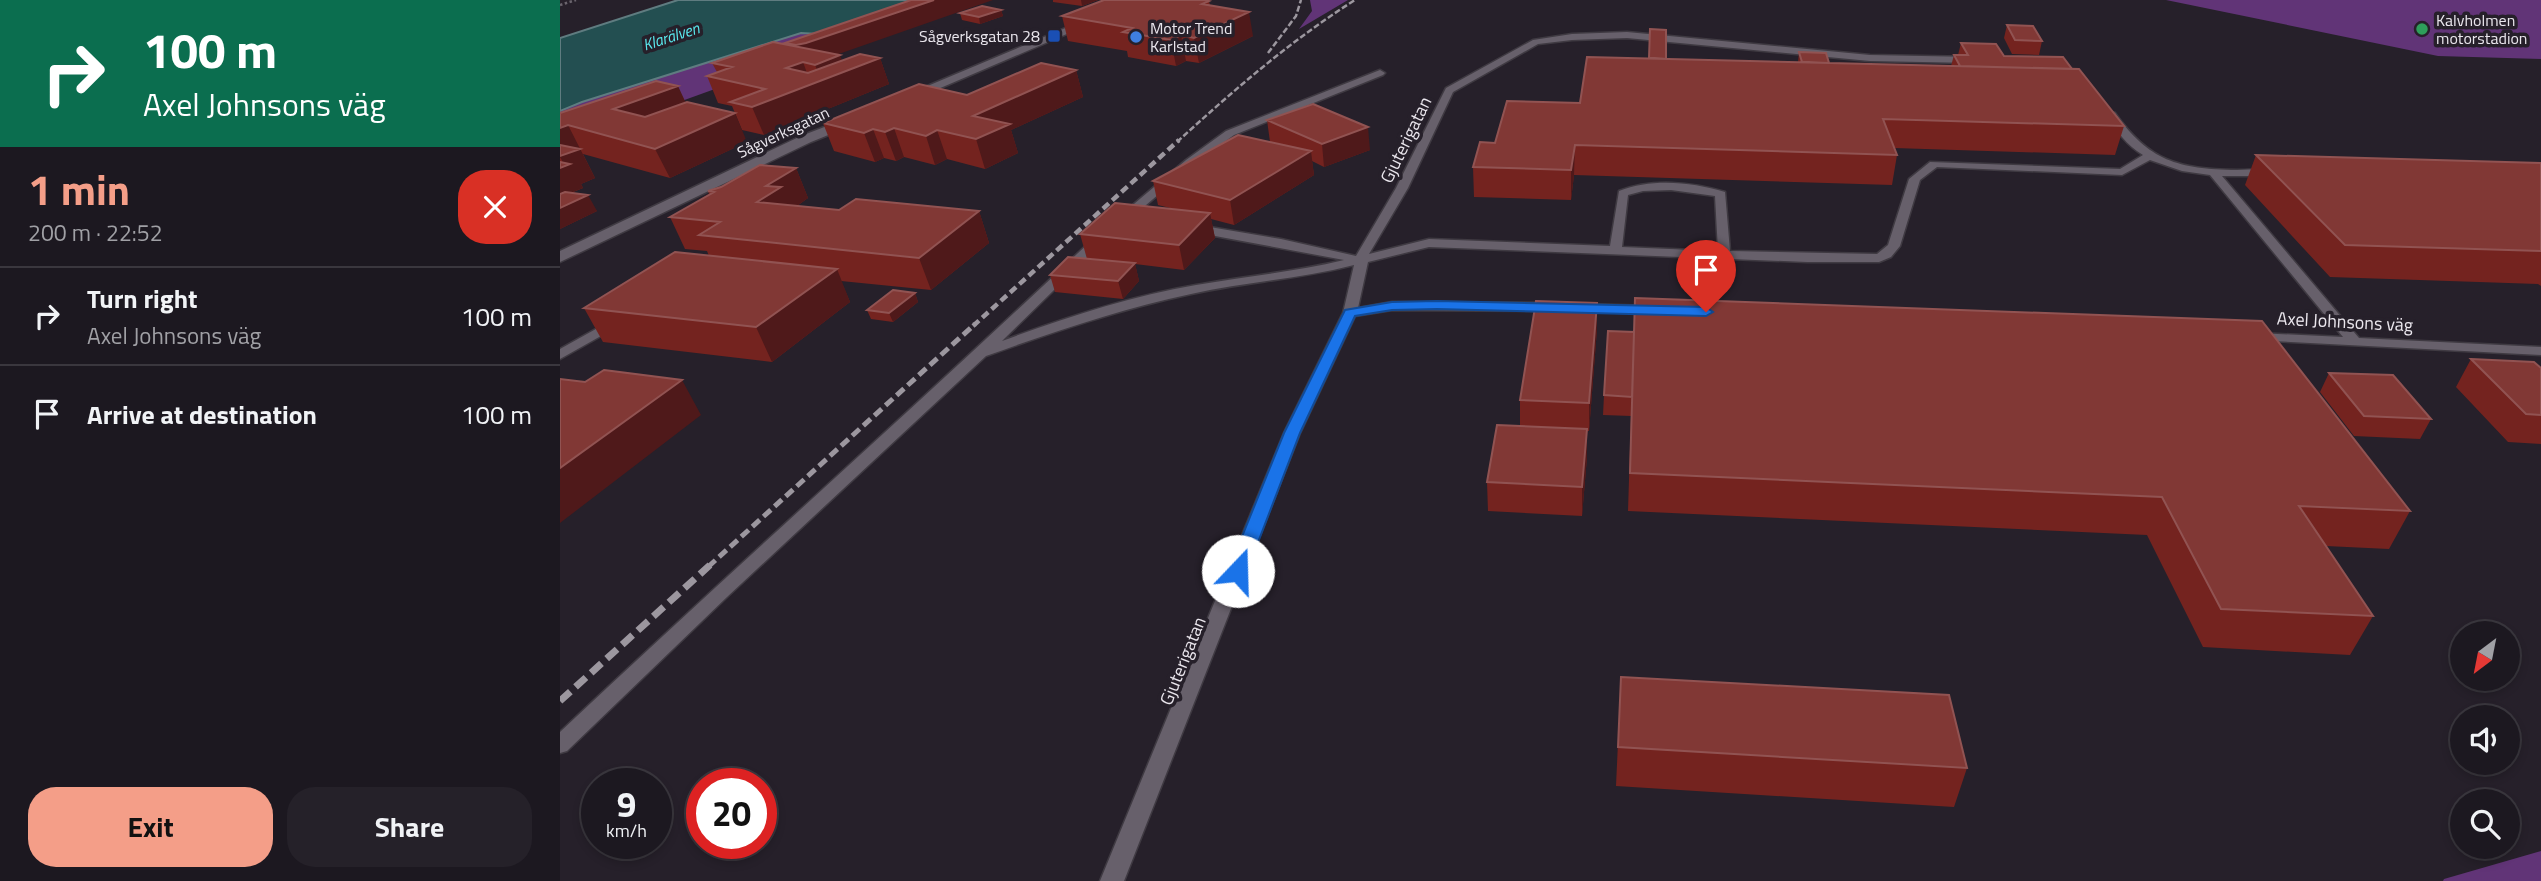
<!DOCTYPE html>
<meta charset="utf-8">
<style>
body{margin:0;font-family:"Titillium Web",sans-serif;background:#252129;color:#f1f3f6;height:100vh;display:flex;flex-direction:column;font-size:26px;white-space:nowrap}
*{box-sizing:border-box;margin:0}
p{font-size:23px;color:#a0a0a5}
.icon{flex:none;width:38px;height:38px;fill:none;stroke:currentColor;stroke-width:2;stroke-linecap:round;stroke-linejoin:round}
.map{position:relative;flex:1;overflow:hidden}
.panel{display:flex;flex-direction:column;background:#1c1820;width:560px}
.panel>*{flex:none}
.hud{background:#0b6e4f;color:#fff;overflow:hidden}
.needle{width:46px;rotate:212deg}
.controls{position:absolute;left:1890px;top:621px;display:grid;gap:14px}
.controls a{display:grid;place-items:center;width:70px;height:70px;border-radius:50%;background:#1c1820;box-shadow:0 4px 10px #0003,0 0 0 2px #3a373e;font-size:35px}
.speed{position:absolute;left:21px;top:768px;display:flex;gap:14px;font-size:35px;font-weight:700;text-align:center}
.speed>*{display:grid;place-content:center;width:91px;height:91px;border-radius:50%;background:#1c1820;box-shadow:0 4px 10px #0003,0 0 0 2px #3a373e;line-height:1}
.speed small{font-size:18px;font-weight:400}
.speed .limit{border:10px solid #d22;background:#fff;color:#111}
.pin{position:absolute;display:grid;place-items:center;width:60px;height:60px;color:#fff;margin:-72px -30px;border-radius:50% 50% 50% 0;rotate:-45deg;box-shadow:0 0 7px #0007}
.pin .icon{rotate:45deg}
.me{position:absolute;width:77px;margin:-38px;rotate:21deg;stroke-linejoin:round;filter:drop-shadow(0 0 5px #0008)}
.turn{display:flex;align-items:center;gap:24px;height:147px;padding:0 28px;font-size:32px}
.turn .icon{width:91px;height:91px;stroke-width:2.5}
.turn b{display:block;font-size:49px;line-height:60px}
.round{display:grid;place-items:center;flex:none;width:74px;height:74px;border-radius:28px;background:#252129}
.overview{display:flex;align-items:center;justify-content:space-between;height:119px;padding:0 28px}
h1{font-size:42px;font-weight:700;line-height:52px;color:#f49e88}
.action{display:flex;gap:14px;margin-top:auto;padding:14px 28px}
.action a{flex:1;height:80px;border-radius:28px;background:#f49e88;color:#111;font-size:28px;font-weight:700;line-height:80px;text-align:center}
.action a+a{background:#252129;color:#f1f3f6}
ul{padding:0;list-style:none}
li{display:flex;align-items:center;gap:21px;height:98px;padding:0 28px;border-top:2px solid #3a373e}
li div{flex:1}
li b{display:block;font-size:26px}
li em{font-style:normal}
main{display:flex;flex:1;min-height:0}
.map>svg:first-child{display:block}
.green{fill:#613477}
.water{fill:#234f51;stroke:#5f7c80;stroke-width:2}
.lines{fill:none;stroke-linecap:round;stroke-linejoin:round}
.service-casing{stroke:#3f3a42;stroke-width:3}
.tertiary-casing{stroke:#3f3a42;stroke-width:3}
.path{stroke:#6a646d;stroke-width:2.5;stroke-dasharray:2.5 2.5;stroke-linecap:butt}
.service{fill:#67606b;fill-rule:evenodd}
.tertiary{fill:#67606b;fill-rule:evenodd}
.rail-far3{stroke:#9c979f;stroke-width:2.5;stroke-dasharray:6 2.5;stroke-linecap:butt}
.rail-far2{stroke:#9c979f;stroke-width:4.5;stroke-dasharray:8 4.5;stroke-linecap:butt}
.rail-far1{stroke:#9c979f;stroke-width:5;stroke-dasharray:10 5;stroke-linecap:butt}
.rail{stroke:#9c979f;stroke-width:7;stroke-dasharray:14 7;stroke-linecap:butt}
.wall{fill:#74231f}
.shaded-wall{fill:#4f191a}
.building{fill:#813835;stroke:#915352;stroke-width:2}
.route{fill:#1a73e8;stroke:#114b97;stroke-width:2}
.leisure-dot{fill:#2e9e5b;stroke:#26202a;stroke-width:2.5}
.transit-dot{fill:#1a4fb4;stroke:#26202a;stroke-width:2.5}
.shop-dot{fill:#3f7fe0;stroke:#26202a;stroke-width:2.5}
.labels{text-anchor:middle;stroke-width:7;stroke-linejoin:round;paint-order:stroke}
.far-poi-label{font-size:16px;fill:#eae6ed;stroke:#26202a;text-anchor:start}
.far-water-label{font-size:16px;font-style:italic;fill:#5ae9ee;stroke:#26202a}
.far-street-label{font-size:16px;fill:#eae6ed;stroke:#26202a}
.street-label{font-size:18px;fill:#eae6ed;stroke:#26202a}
</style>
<main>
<section class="panel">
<div class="hud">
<div class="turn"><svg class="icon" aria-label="right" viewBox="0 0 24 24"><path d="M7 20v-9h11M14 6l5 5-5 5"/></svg><div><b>100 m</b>Axel Johnsons väg</div></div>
</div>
<div class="overview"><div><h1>1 min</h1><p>200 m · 22:52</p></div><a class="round" style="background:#d93025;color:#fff"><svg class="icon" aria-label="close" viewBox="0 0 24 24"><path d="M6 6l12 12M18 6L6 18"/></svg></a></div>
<ul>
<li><svg class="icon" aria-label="right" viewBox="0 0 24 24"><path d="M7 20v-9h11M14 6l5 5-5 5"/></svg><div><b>Turn right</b><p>Axel Johnsons väg</p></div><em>100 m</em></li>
<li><svg class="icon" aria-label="arrive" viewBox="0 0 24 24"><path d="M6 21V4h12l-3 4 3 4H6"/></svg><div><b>Arrive at destination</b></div><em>100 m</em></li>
</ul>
<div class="action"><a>Exit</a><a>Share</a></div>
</section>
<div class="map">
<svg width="1981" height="881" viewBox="0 0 1981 881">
<rect width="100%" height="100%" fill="#26202a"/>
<path class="green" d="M750,0H788L739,29L752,11Z
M1606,0H1981V59L1878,56Z
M343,21L0,145V111L22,102L241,33L259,34Z
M1981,851V881H1883L1884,879Z"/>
<path class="water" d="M118,0H355L259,34L241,33L22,102L0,111V38Z"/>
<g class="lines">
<g class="service-casing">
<path id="service" d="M1067,32L1310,55L1414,57L1419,60L1414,63L1310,61L1067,38L1012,40L978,44L893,92L848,188L809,254L869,239L1050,246L1059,191C1092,178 1132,182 1165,192L1170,251L1317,254L1328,245L1349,179L1370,162L1560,169L1583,155C1566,145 1557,131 1546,115L1551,112L1555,113C1589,161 1618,169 1677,170C1689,170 1703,168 1715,171V175L1711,176H1662L1799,338L1981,347V355L1692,340L1690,337L1697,333L1783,337L1650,175L1622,171L1590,160L1562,175L1377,167L1360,180L1340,246L1331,257L1319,262H1247L869,247L808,262L798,308L832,302L996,303L1003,307L996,311L832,310L795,316L740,433L564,881H540L724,433L783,313L794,265C740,279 685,282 631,294C561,309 493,332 426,356L167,597L7,751L0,753V732C177,565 359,404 536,236L540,235L546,239L442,341C504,318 571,296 636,285C686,276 735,272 784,260L628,231V225L632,224L721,239L796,256L836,188L886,88L973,40L1012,34ZM1111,190L1155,196L1158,251L1062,247L1068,195L1083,191Z
M820,70L825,73L823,75L674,135L634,164L565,223L561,224L555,220L626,160L666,131Z
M1018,304L1094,306L1101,310L1094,314L1013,311L1011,308Z
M43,325L50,329L48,332L0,359V349Z"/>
</g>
<g class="tertiary-casing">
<path id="tertiary" d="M572,0H586L350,101L345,102L339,98Z
M293,116L300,120L298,123L251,142L0,262V251L241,136Z"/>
</g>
<path class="path" d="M0,5L16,0"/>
<use href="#service" class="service"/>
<use href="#tertiary" class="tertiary"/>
<path class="rail-far3" d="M708,53L736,16L741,0
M617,142C674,90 730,41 795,0"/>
<path class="rail-far2" d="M413,326L619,140"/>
<path class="rail-far1" d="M148,567L415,324"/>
<path class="rail" d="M0,701L150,565"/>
</g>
<path class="wall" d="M493,0H538L522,6L493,2Z
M649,1L650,5L693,36L639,63L626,61L616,66L568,57L567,51L508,41L502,16Z
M441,10L443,16L420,24L402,20L400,13Z
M1447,25L1482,41L1479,55L1452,54L1444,38Z
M225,43L277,55L282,61L320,58L329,84L204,135L182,130L172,106L158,103L147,76L157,72L152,63L225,45Z
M1401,43L1444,56L1512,69L1564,126L1555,155L1334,148L1337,155L1332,185L1014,175L1011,200L914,197L913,167L935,143L1020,103L1106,59L1238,62L1239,52L1269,63L1391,66L1394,55H1398Z
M516,70L523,97L451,130L458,153L425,169L387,159L375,165L344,157L336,161L324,158L315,162L274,151L263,123L407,95Z
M126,102L187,142L110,178L23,154L35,178L21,184L23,188L11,193L37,211L0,229V113Z
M707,120L810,150L764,167L752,161L754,175L674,225L651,219L655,238L624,270L575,264L579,281L563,299L495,292L490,275L547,261L527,259L520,234L618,210L598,205L593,181L710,142Z
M1696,155L1981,163V286L1978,284L1770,277L1685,185Z
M236,168L248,198L237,206L279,210L419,211L429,243L371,290L281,281L290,302L212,362L43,342L24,308L149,256L147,251L125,249L110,217L149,194L148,191Z
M355,293L358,302L333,322L311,319L307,310Z
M1075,298L1850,511L1829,549L1766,546L1813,616L1790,655L1643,647L1587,535L1068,511L1071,416L1043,415L1044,395L1074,332Z
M1037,329L1029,431H1027V457L1022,516L928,511L927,482L960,426V400Z
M1911,359L1981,368V444L1948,442L1896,387Z
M1769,373L1871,419L1860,439L1794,436L1760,392Z
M1061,677L1407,768L1394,807L1056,786Z"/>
<path class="shaded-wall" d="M374,0H433L253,63L243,62L251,84L261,80L255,65L280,55L286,71L320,58L329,84L204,135L192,107L226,68L243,62L236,45Z
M521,0H538L522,6Z
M441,10L443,16L420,24L419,17Z
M689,12L693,36L639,63L634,38Z
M621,35L626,61L616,66L611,40Z
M516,70L523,97L451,130L458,153L425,169L416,139L413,116Z
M118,86L131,114L67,137L53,109Z
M175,113L187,142L110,178L95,149Z
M8,125L35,178L21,184L23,188L0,197V168L5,166L0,157V128Z
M808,127L810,150L764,167L762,144Z
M334,128L344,157L336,161L325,132Z
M313,129L324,158L315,162L304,133Z
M377,130L387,159L375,165L366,136Z
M1015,145L1014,175L1011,200V170Z
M751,151L754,175L674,225L670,200Z
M236,168L248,198L231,210L197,202L206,186Z
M28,195L37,211L0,229V208Z
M419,211L429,243L371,290L359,258Z
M650,213L655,238L624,270L619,245Z
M575,263L579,281L563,299L558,281Z
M277,269L290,302L212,362L196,327Z
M355,293L358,302L333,322L329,313Z
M1037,303V329L1029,431V403Z
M122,380L141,415L0,523V468Z
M1027,429V457L1022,516V487Z"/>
<path class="building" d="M351,0H374L246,43L236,45L225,43Z
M544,0H645L649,1L642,4L689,12L634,38L621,35L611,40L563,32L572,28L502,16Z
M422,6L441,10L419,17L400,13Z
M1447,25L1473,26L1482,41L1455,40Z
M1090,29L1106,30V59L1089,58Z
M213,42L280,55L255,65L243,62L226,68L248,73L300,54L320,58L192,107L170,102L205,89L147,76L172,67L152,63Z
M1401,43L1436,44L1444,56L1503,57L1512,69L1400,66L1394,55H1408Z
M1239,52L1266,53L1269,63L1242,62Z
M1027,57L1519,69L1564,126L1323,119L1337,155L1015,145L1011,170L913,167L920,142L935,143L947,101L1020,103Z
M481,63L516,70L413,116L450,124L416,139L377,130L366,136L334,128L325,132L313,129L304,133L263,123L359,84L407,95Z
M96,81L118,86L53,109L85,117L127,102L175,113L95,149L8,125L0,128V113Z
M753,104L808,127L762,144L707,120Z
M678,135L751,151L670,200L593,181Z
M0,145L20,149L0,156Z
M1696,155L1981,163V251L1785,245Z
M0,162L10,164L0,168Z
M200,165L236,168L206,186L221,187L197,202L279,210L296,199L419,211L359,258L139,235L160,222L110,217L154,192L148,191L161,187Z
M5,192L28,195L0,208V194Z
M555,203L650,213L619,245L520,234Z
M115,252L277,269L196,327L24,308Z
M508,257L575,263L558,281L490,275Z
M333,290L355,293L329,313L307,310Z
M1075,298L1702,321L1850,511L1739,506L1813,616L1661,609L1602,497L1070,473Z
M976,301L1037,303L1029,403L960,400Z
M1048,331L1074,332L1072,397L1044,395Z
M1911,359L1974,362L1981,368V415L1966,414Z
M44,370L122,380L0,468V379L25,382Z
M1769,373L1833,375L1871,419L1804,416Z
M937,425L1027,429L1022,487L927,482Z
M1061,677L1389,695L1407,768L1058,747Z"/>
<path class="route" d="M877,301L1146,307L1153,312L1146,316L877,309L832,310L795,316L740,433L687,571L684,576H671L668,571L724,433L785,310L832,302Z"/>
<circle class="leisure-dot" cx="1862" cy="29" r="7"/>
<rect class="transit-dot" x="487" y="29" width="14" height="14" rx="3.5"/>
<circle class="shop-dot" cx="576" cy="37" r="7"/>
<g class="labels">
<g class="far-poi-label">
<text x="1876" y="26">Kalvholmen<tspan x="1876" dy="18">motorstadion</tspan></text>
<text x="590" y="34">Motor Trend<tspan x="590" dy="18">Karlstad</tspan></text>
<text x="480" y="42" text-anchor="end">Sågverksgatan 28</text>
</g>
<g class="far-water-label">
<text transform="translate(111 36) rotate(-18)" y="6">Klarälven</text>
</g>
<g class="far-street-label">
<text transform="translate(223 132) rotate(-25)" y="6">Sågverksgatan</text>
</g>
<g class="street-label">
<text transform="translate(846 140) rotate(-64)" y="6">Gjuterigatan</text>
<text transform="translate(1785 322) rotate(3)" y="6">Axel Johnsons väg</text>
<text transform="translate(623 661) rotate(-68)" y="6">Gjuterigatan</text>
</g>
</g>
</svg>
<div class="controls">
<a><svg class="needle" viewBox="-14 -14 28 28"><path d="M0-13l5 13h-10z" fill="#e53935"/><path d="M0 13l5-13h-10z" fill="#a0a0a5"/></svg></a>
<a><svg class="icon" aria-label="sound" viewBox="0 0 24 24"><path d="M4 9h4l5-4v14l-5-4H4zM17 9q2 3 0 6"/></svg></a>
<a><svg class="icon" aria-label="search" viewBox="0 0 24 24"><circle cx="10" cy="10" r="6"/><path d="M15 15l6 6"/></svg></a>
</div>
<div class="speed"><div>9<small>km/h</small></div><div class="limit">20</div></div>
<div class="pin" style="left:1146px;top:312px;background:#d93025"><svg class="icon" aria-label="arrive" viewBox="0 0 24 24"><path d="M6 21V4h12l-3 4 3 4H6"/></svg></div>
<svg class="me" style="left:678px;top:571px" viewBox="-20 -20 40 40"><circle r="19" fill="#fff"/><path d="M0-13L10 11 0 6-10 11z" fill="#1a73e8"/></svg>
</div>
</main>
